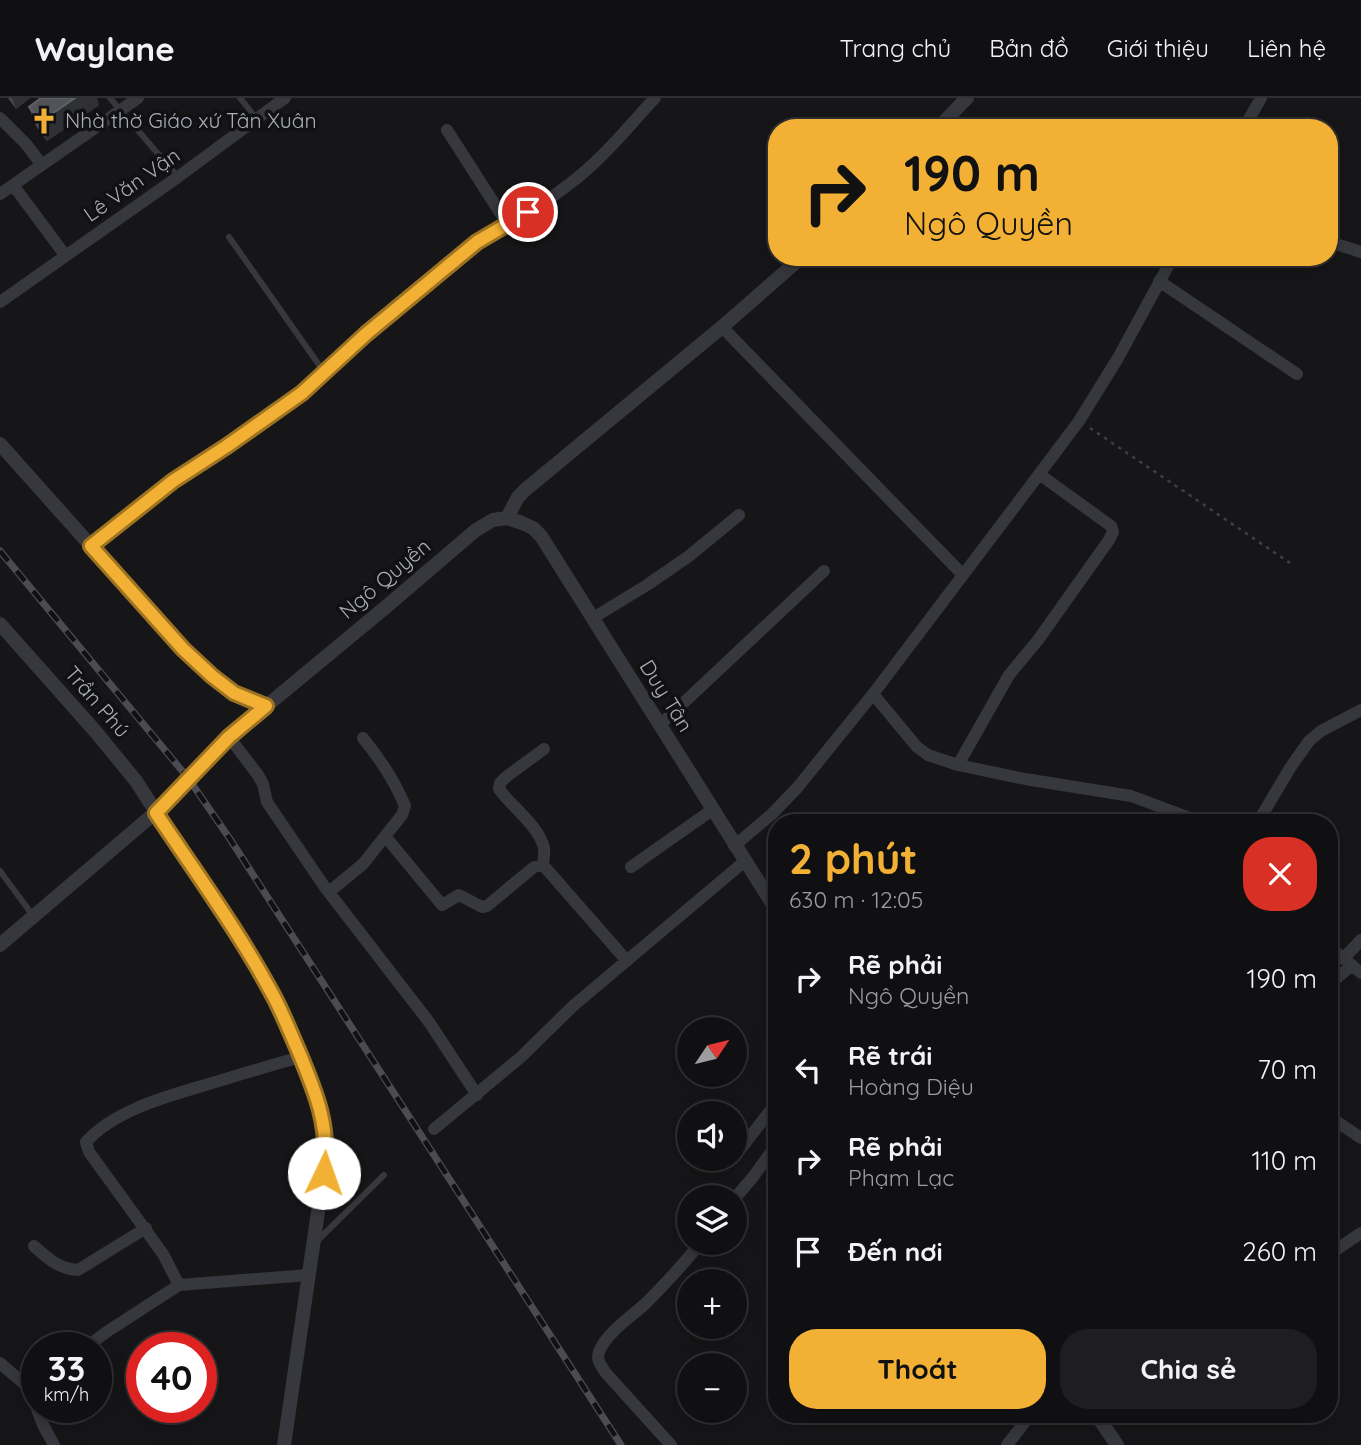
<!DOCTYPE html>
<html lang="vi">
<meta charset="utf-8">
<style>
body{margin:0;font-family:Quicksand,sans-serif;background:#1e1e20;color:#f1f3f6;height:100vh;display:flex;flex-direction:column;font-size:26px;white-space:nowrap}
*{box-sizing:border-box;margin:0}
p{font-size:23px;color:#9c9d9f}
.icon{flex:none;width:38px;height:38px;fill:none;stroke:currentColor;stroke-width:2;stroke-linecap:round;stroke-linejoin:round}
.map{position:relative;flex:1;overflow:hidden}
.sheet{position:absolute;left:768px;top:716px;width:570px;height:609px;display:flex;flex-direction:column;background:#101012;border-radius:28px;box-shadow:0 4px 18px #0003,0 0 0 2px #303032}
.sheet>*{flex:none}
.banner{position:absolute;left:768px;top:21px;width:570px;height:147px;border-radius:28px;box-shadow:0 4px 18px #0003,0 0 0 2px #303032;background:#f2b134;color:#111;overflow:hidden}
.needle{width:46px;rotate:55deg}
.controls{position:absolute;left:677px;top:919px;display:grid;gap:14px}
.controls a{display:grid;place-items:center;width:70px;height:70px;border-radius:50%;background:#101012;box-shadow:0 4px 18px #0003,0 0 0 2px #303032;font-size:35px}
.speed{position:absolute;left:21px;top:1234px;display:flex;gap:14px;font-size:35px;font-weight:700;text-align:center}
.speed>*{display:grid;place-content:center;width:91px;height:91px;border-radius:50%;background:#101012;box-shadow:0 4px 18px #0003,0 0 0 2px #303032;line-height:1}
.speed small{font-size:18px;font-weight:400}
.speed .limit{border:10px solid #d22;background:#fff;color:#111}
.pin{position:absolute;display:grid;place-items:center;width:60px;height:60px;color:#fff;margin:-30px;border:4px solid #fff;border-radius:50%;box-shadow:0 2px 7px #0007}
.me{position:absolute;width:77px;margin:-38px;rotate:3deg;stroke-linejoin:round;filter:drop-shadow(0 0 5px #0008)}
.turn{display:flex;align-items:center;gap:24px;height:147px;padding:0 21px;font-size:32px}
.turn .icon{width:91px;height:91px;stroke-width:2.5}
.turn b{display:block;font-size:49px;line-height:60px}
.round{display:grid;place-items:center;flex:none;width:74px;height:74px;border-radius:28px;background:#1e1e20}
.headline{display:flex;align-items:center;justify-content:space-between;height:119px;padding:0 21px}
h1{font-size:42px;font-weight:800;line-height:52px;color:#f2b134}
.button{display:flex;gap:14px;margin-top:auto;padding:14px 21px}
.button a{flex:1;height:80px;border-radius:28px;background:#f2b134;color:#111;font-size:28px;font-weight:800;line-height:80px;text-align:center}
.button a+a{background:#1e1e20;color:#f1f3f6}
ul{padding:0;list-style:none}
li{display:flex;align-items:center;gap:21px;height:91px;padding:0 21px}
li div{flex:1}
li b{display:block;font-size:26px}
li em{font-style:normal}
header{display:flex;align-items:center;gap:42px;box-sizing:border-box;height:98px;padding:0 35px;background:#101012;border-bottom:2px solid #303032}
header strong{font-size:33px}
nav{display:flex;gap:38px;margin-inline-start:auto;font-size:24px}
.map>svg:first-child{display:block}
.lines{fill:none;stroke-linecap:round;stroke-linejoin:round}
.path{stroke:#3d3f44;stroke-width:2.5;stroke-dasharray:3.5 5;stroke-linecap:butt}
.service{stroke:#37383d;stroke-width:6}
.minor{stroke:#37383d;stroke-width:12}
.tertiary{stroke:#37383d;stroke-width:14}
.rail-casing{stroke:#4a4c52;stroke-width:7}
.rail{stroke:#111113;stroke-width:4.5;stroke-dasharray:13;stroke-linecap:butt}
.wall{fill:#47494d}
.shaded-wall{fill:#2f3033}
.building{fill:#525359;stroke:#5f6168;stroke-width:2}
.route-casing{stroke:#9d7322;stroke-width:18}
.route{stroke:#f2b134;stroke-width:12}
.labels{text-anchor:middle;stroke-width:7;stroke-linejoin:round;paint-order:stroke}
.poi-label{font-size:21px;fill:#a8adb8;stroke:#111113;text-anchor:start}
.street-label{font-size:21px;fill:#a8adb8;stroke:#111113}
</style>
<header>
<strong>Waylane</strong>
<nav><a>Trang chủ</a><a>Bản đồ</a><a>Giới thiệu</a><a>Liên hệ</a></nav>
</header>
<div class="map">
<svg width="1361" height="1347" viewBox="0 0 1361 1347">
<rect width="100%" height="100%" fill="#161618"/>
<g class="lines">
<path class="path" d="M1090,330L1290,465"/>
<path class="service" d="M110,0L178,79
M240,0L256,20
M229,139L324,274
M0,773L34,819
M317,1143L384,1077"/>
<path class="minor" d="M0,20L26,46L42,67
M1244,30L1261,0
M447,32L508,127
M13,87L65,157
M0,96L138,0
M1330,144L1361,154
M1159,183L1297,276
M0,204L178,79L285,0
M722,229L963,477
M91,448L173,383L207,362L302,295L366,236L477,144C487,136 499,132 510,126C530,114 550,101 568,87C601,63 627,30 655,0
M593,520L647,487L689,458L739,417
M873,596L917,649L928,657L958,667L1025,681L1131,698L1201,724
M660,627L824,473
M229,639L258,677L263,686L267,704L324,788L429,924L477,997
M958,667L1009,577L1038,542L1109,442L1113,434L1111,428L1039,376
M1258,724L1290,670L1309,643L1321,633L1361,612
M385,738L442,807L459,797L482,809L487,808L534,769L543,767L627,863
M734,748L772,716L797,690L873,596L1013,411L1079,323L1118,260L1173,159
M543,767C543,762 545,755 544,750C539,728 512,709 499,691L500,685L506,679L544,651
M631,769L712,712
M329,794L363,766L402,717L405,708C395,683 380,661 363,640
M1330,849L1361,875
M1343,861L1361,842
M1330,886L1352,867
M1330,1019L1361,1040
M434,1031L521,959L573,908L745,763
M739,1053L777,1004
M735,1100L753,1079L777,1046
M34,1148C47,1160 59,1171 78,1172L146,1130
M1330,1156L1361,1135
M179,1187L163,1156L89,1054L86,1044C115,1011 172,997 212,985C242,976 271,967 301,959
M85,1250L108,1233L179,1187L309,1177
M0,1265L29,1290L43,1327L54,1347
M671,1347L605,1274C601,1267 596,1262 599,1254C606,1235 631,1219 645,1206C665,1186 684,1166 701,1144
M1007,1347L1031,1316"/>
<path class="tertiary" d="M938,30L967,0
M0,346L183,551L212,578L235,595L266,608
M507,420L518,399L525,392L722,229L802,159
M0,526L95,633L136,683L265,883C278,905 288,929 298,953C313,987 327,1020 326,1059L284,1347
M0,847L156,714L229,639L387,508L476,432L493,422L507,420L522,425L533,430L541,438L777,813
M1096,1316L1117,1347"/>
<g class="rail-casing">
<path id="rail" d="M0,453L188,680L230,741L621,1347"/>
</g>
<use href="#rail" class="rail"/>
</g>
<path class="wall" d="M8,0H30L16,11Z
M99,7L47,43L36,28L29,9Z"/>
<path class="shaded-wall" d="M12,0H30L16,11Z
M75,0H97L99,7L47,43L40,24Z"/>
<path class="building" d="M41,0H75L40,24L29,9Z"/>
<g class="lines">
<g class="route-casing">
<path id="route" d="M324,1075C330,1028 316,995 298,952C290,934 283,916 274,899C240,835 196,775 156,715L229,639L266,608L234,595L212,578L183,551L91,448L173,383L227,348L302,295L366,236L477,144L528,114"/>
</g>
<use href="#route" class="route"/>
</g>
<defs>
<g id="church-bare" transform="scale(2.1)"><path d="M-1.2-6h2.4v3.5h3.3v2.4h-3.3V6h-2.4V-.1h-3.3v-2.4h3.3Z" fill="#f2b134" stroke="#111113" stroke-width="2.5" paint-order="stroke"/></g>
</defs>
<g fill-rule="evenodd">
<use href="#church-bare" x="44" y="23"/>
</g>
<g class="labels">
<g class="poi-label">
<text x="65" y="30">Nhà thờ Giáo xứ Tân Xuân</text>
</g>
<g class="street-label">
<text transform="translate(132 87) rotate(-35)" y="7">Lê Văn Vận</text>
<text transform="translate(385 481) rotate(-40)" y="7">Ngô Quyền</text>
<text transform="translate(666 598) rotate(58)" y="7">Duy Tân</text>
<text transform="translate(97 604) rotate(49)" y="7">Trần Phú</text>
</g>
</g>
</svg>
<div class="controls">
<a><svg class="needle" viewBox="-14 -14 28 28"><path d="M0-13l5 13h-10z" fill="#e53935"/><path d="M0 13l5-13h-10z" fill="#9c9d9f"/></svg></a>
<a><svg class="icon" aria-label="sound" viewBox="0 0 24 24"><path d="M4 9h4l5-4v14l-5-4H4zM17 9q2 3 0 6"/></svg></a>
<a><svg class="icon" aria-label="layers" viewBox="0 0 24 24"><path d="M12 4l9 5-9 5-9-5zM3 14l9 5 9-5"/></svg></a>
<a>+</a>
<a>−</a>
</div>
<div class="speed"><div>33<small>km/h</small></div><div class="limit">40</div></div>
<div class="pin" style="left:528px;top:114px;background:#d93025"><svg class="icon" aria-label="arrive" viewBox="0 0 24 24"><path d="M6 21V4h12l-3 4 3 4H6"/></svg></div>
<svg class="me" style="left:324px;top:1075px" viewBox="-20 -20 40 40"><circle r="19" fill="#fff"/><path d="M0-13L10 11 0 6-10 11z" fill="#f2b134"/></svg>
<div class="banner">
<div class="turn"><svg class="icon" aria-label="right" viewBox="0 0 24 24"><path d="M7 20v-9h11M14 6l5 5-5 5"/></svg><div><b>190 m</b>Ngô Quyền</div></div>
</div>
<section class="sheet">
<div class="headline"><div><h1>2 phút</h1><p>630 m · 12:05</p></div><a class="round" style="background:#d93025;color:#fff"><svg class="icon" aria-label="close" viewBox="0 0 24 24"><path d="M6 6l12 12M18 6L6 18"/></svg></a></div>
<ul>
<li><svg class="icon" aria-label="right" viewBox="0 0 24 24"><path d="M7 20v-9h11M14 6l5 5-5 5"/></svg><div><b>Rẽ phải</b><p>Ngô Quyền</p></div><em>190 m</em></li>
<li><svg class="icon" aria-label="left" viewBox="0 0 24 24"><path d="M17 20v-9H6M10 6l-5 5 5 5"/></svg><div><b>Rẽ trái</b><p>Hoàng Diệu</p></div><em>70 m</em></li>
<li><svg class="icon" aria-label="right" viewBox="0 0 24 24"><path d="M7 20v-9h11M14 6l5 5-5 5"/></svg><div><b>Rẽ phải</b><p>Phạm Lạc</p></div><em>110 m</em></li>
<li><svg class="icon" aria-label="arrive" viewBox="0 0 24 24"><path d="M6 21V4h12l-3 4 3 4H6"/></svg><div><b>Đến nơi</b></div><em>260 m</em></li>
</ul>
<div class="button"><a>Thoát</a><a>Chia sẻ</a></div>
</section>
</div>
